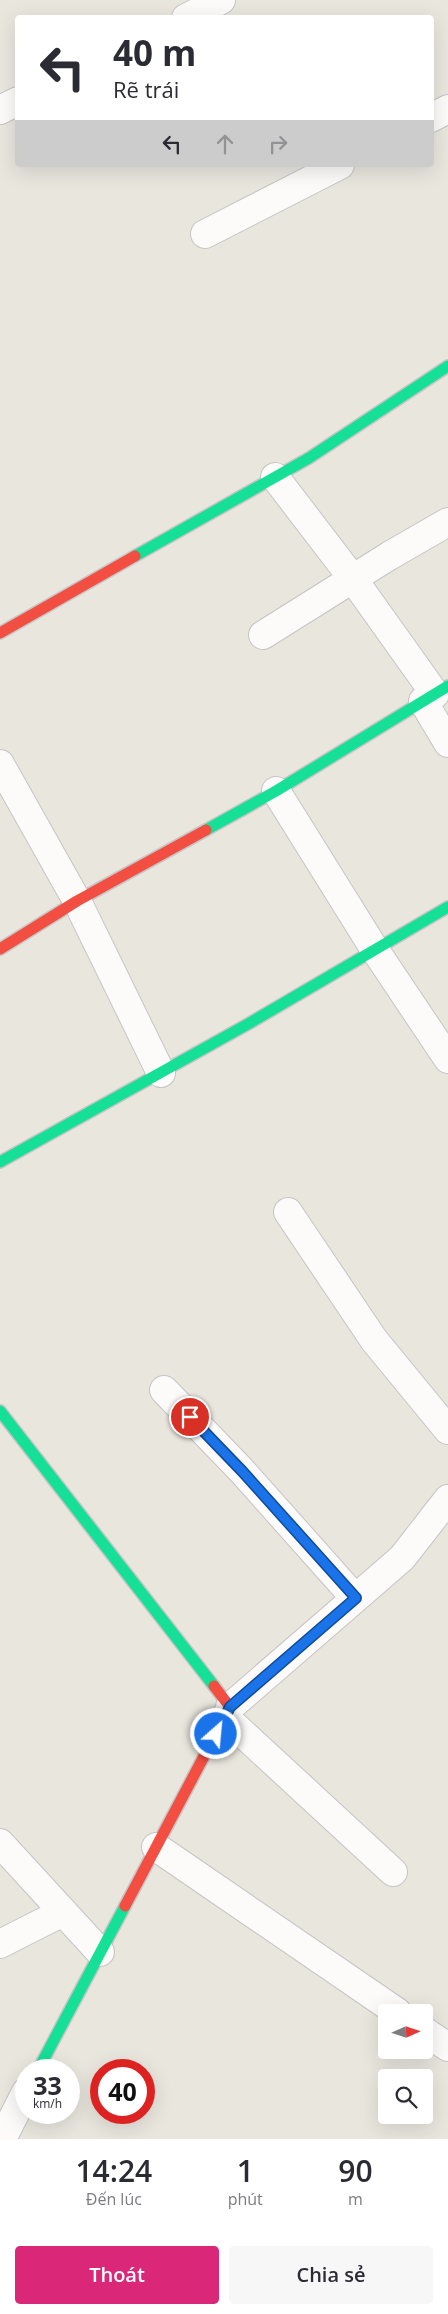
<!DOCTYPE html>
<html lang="vi">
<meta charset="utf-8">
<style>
body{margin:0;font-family:"Open Sans",sans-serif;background:#f7f7f7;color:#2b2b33;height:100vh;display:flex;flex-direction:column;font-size:19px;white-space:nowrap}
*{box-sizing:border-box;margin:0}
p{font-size:16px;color:#7c7c81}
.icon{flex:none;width:28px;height:28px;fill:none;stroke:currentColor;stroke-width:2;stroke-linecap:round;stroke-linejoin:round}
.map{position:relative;height:2139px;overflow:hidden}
.drawer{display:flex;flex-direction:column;background:#fff;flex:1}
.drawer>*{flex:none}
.top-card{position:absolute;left:15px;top:15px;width:419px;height:152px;border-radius:5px;box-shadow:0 5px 20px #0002;background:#fff;color:#2b2b33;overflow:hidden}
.needle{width:32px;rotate:87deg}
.fabs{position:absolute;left:378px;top:2004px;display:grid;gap:10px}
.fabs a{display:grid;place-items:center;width:55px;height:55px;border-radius:5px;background:#fff;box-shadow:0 5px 20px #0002;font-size:25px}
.speed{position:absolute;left:15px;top:2059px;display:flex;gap:10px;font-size:25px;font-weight:700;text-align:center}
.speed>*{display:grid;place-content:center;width:65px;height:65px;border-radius:50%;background:#fff;box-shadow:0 5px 20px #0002;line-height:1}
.speed small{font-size:12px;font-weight:400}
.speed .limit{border:8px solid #d22;background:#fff;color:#111}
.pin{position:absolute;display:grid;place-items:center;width:42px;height:42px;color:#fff;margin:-21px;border:2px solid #fff;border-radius:50%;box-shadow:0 1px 5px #0007}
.me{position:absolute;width:55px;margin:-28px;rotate:27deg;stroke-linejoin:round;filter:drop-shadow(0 0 4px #0008)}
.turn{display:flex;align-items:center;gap:18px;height:105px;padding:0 15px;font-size:22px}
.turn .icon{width:65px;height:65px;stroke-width:2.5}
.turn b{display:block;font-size:35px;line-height:42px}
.lanes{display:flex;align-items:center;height:48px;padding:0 15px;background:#0003;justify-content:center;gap:25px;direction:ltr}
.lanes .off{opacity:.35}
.eta{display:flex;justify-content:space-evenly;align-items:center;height:85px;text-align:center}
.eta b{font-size:30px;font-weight:600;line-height:35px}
.action{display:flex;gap:10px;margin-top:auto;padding:10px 15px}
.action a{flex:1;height:58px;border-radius:5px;background:#db2777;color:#fff;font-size:20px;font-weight:600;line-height:58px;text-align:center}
.action a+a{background:#f7f7f7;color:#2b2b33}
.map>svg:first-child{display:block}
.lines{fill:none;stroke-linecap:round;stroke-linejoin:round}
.street-casing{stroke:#c6c4c4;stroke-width:30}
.fast-casing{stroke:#c6c4c4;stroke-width:14}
.jam-casing{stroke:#c6c4c4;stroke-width:14}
.street{stroke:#fcfbfa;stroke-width:28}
.fast{stroke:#16e098;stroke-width:11}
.jam{stroke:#f24e42;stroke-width:11}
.route-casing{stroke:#114b97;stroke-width:12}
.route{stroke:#1a73e8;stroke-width:9}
</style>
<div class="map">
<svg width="448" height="2139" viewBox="0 0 448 2139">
<rect width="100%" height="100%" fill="#e9e6de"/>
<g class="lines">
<g class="street-casing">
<path id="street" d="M186,18L221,0
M0,110L18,101
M431,118L448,109
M205,234L340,165
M275,477L353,579L435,694
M263,635L389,556L448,522
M423,701L448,743
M0,764L77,901L161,1073
M276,791L375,950L448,1059
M288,1212L374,1340L448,1430
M164,1390L242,1471L355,1598
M230,1707L402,1558L448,1499
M225,1717L393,1872
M0,1843L100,1952
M156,1847L397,2012
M0,1944L63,1912
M424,2031L448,2047
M2,2139L26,2092"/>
</g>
<g class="fast-casing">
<path id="fast" d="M135,556L309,458L448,366
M206,830L276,791L448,686
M0,1162L248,1024L448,907
M0,1411L214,1686
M38,2070L125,1906"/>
</g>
<g class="jam-casing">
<path id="jam" d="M0,633L135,556
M0,949L77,901L206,830
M125,1906L230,1707L214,1686"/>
</g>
<use href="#street" class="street"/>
<use href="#fast" class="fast"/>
<use href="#jam" class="jam"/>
</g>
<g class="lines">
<g class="route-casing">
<path id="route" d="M190,1417L242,1471L356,1598L230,1707L216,1734"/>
</g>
<use href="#route" class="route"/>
</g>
</svg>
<div class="fabs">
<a><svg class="needle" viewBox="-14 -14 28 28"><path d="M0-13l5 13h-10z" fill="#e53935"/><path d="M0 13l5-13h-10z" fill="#7c7c81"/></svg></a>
<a><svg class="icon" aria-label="search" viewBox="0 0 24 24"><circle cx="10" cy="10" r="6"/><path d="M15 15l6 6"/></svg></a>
</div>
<div class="speed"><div>33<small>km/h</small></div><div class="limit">40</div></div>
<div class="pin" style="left:190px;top:1417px;background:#d93025"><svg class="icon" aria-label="arrive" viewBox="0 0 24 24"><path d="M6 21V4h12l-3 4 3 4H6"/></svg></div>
<svg class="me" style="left:216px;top:1734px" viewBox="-20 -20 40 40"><circle r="17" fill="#1a73e8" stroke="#fff" stroke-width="3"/><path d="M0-11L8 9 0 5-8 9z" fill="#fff"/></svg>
<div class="top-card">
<div class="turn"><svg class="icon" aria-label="left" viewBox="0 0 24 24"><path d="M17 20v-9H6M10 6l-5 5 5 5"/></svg><div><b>40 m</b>Rẽ trái</div></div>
<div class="lanes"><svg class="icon" aria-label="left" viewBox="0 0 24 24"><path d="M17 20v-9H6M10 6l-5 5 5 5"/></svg><svg class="icon off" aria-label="ahead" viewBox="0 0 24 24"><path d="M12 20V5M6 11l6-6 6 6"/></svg><svg class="icon off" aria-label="right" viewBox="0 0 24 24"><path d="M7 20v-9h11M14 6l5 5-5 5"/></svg></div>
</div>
</div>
<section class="drawer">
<div class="eta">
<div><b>14:24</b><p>Đến lúc</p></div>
<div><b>1</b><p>phút</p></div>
<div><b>90</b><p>m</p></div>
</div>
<div class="action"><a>Thoát</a><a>Chia sẻ</a></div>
</section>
